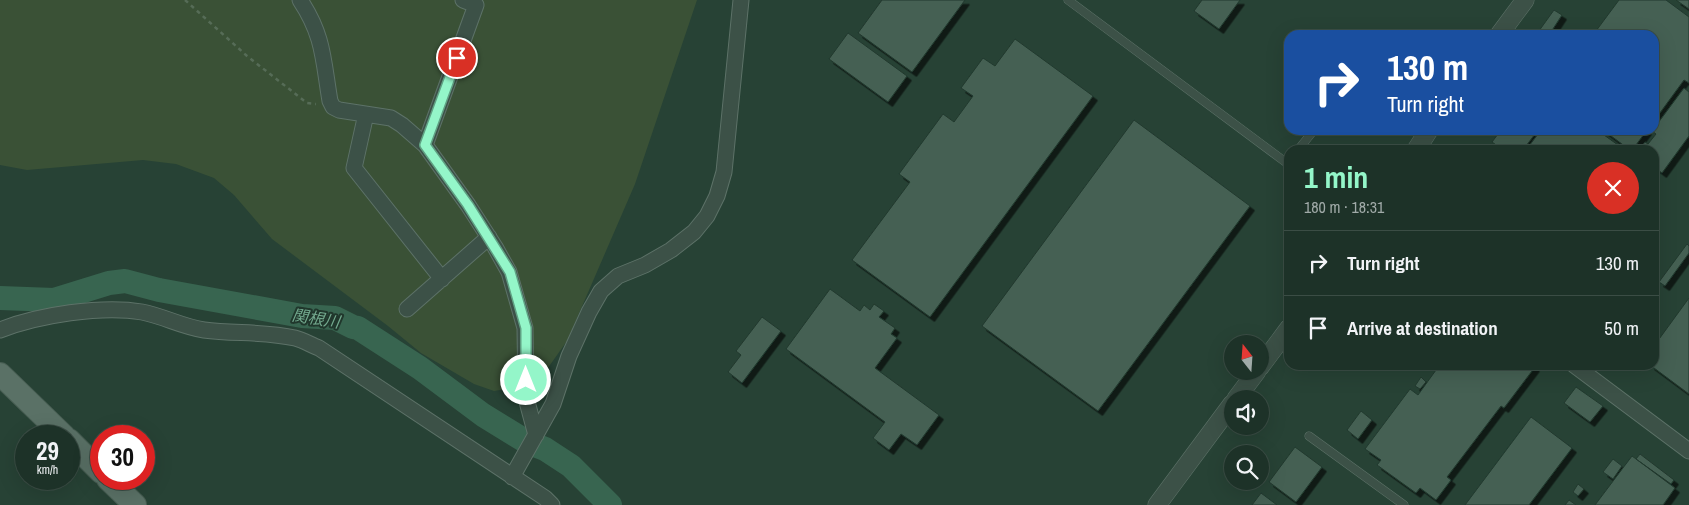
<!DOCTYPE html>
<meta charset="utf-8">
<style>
body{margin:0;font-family:"Archivo Narrow","Noto Sans JP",sans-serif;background:#2a3e34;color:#f1f3f6;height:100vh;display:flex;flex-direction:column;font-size:19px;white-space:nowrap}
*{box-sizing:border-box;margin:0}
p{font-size:16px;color:#a0aaa8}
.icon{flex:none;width:28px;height:28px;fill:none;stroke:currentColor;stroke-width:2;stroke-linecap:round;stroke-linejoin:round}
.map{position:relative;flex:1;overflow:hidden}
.panel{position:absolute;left:1284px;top:145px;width:375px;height:225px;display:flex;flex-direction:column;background:#1d3228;border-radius:15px;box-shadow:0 5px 20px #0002,0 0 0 1px #3b4d45}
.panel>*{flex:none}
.banner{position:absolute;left:1284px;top:30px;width:375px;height:105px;border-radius:15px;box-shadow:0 5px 20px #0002,0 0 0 1px #3b4d45;background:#1a4fa0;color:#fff;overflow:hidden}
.needle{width:32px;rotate:343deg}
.controls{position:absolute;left:1224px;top:335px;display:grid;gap:10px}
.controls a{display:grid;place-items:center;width:45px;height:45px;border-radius:50%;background:#1d3228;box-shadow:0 5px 20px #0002,0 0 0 1px #3b4d45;font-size:25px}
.speed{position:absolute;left:15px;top:425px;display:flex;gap:10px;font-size:25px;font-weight:700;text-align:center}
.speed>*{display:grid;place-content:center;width:65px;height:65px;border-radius:50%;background:#1d3228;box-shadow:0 5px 20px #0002,0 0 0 1px #3b4d45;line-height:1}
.speed small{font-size:12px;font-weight:400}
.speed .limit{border:8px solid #d22;background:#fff;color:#111}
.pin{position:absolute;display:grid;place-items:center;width:42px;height:42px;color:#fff;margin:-21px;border:2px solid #fff;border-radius:50%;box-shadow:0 1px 5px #0007}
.me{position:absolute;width:55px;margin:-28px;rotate:0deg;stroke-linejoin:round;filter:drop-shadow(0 0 4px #0008)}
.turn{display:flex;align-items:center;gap:18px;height:105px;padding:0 20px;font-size:22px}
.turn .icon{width:65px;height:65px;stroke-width:2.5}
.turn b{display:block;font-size:35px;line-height:42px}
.round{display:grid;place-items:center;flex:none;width:52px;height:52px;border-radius:26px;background:#2a3e34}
.head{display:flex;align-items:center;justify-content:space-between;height:85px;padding:0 20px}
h1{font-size:30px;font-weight:700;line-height:38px;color:#94f6c9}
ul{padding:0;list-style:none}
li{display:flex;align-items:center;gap:15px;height:65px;padding:0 20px;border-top:1px solid #3b4d45}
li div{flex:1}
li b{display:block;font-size:19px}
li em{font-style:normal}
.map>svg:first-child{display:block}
.green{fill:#3a5136}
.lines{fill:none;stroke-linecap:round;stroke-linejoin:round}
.river{stroke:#386550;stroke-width:24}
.building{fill:#446153;stroke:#22392e;filter:url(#shadow)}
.service-casing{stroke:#5d7268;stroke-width:9}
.minor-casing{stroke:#5d7268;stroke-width:17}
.tertiary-casing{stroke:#5d7268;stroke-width:19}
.primary-casing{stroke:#485e53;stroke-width:24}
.path{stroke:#566c57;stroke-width:2.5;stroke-dasharray:4 4;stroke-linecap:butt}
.service{stroke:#3c5147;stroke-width:8}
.minor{stroke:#3c5147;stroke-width:15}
.tertiary{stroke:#3c5147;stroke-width:18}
.primary{stroke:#5a7166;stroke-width:22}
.route-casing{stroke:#60a083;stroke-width:12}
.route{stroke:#94f6c9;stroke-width:9}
.labels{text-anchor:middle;stroke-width:4;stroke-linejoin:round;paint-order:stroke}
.water-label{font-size:16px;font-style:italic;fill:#73a98e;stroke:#20372c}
</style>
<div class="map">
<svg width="1689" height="505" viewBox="0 0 1689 505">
<defs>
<filter id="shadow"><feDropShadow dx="4.5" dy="4.5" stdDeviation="0" flood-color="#0009"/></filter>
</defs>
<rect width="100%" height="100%" fill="#274235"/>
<path class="green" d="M0,0H697L635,184L567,341L545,372L517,387L494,391L474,384L421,353L388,326L272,239L234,195L214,178L176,164L143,160L27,170L0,165Z"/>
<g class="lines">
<path class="river" d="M0,298L54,300L109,283L125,281L159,290L302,316L335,318L353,327L358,328L420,368L483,415L527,442L545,449L571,466L610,505"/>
</g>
<path class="building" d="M882,0H965L912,72L858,33Z
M1202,0H1240L1219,29L1194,11Z
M1619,0H1666L1689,17V83L1684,80L1654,121V35H1593Z
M1676,0H1689V9Z
M1554,10L1562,15L1549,35H1536Z
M848,33L907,76L888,102L829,59Z
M1015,39L1093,96L930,317L852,260L910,182L899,174L943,114L954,122L973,96L961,88L983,58L995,66Z
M1684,88L1689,92V136L1662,173L1654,167V150H1630L1603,130H1647L1636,145L1640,148L1645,142L1648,144L1656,134L1652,131Z
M1134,120L1250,206L1098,411L982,326Z
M1501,130H1538L1523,150H1503L1492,142Z
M1541,130H1597L1625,150H1526Z
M1687,244L1689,246V253L1665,286L1659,282Z
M830,289L860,311L864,305L870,310L874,304L884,311L879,317L895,328L891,334L897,338L875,368L939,415L917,445L901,434L889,450L873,438L885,422L786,349Z
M1689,298V394L1650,365H1654V346Z
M762,317L781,331L742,383L728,372L741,355L736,351Z
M1430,365H1533L1535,367L1504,408L1501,406L1447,477L1451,480L1436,500L1420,488L1416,493L1377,465L1381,460L1365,449L1410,389L1418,395L1436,370Z
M1421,377L1426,382L1420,389L1415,386Z
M1576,387L1603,406L1590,422L1564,403Z
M1361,411L1372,420L1358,439L1347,430Z
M1531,417L1572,448L1529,505H1465Z
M1295,447L1322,467L1296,502L1269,482Z
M1640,454L1674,480L1671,484L1636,459Z
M1632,456L1675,488L1663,505H1595Z
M1613,459L1622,466L1613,479L1603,472Z
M1578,484L1584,489L1578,496L1573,492Z
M1261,493L1277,505H1252Z
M1569,500L1576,505H1565Z"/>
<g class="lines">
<g class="service-casing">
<path id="service" d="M1068,0L1288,164L1289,163
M1298,150L1314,130
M1309,436L1404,505"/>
</g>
<g class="minor-casing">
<path id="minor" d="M300,0C324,36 323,60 330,101L333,107L339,110L391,118L402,125L425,145L468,205L495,247L509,272L525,328L526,398L536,435
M366,114L354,168L442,279
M425,145L476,5L463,0
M407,309L489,237
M0,330C38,315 102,305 142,312C163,316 183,327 204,330C234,334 265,331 295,338C303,340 311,345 319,348L545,498L552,505
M1574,365L1689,451
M512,477L553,404L569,356L589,312L601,291L618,276L645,265L671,250L694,232L707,216L717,196L724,172L741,0"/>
</g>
<g class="tertiary-casing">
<path id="tertiary" d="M1499,35L1525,0
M1416,150L1429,130
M1260,367L1289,328
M1236,399L1257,371
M1157,505L1232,404"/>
</g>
<g class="primary-casing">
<path id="primary" d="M0,374L64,436
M69,440L101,472
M108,479L135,505"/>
</g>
<path class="path" d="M185,0L247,56L307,103L316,104"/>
<use href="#service" class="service"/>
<use href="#minor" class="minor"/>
<use href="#tertiary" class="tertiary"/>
<use href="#primary" class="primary"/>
</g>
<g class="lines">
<g class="route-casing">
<path id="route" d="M457,58L425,145L468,205L510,272L526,328V380"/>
</g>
<use href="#route" class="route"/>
</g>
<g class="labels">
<g class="water-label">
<text transform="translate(316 318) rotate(9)" y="6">関根川</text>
</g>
</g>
</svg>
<div class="controls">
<a><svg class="needle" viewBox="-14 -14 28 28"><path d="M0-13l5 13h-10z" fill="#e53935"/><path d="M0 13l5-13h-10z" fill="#a0aaa8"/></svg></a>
<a><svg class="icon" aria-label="sound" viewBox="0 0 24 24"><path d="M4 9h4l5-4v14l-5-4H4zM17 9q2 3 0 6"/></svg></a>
<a><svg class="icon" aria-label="search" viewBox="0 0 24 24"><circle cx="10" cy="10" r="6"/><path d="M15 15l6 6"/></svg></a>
</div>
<div class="speed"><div>29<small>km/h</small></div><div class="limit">30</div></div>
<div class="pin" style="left:457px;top:58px;background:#d93025"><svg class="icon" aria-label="arrive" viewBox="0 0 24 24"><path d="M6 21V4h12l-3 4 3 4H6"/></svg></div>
<svg class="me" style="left:526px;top:380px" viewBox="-20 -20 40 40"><circle r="17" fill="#94f6c9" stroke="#fff" stroke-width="3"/><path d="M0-11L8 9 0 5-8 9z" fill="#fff"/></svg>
<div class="banner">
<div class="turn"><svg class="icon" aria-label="right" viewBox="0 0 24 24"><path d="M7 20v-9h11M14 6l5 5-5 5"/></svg><div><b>130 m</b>Turn right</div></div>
</div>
<section class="panel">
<div class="head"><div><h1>1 min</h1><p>180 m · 18:31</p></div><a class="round" style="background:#d93025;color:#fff"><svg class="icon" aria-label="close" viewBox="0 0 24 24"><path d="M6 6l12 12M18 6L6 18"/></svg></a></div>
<ul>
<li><svg class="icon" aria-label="right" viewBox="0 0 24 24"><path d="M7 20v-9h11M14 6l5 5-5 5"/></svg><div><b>Turn right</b></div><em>130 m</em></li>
<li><svg class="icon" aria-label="arrive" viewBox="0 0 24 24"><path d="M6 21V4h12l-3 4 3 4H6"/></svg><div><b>Arrive at destination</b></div><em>50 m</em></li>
</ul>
</section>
</div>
